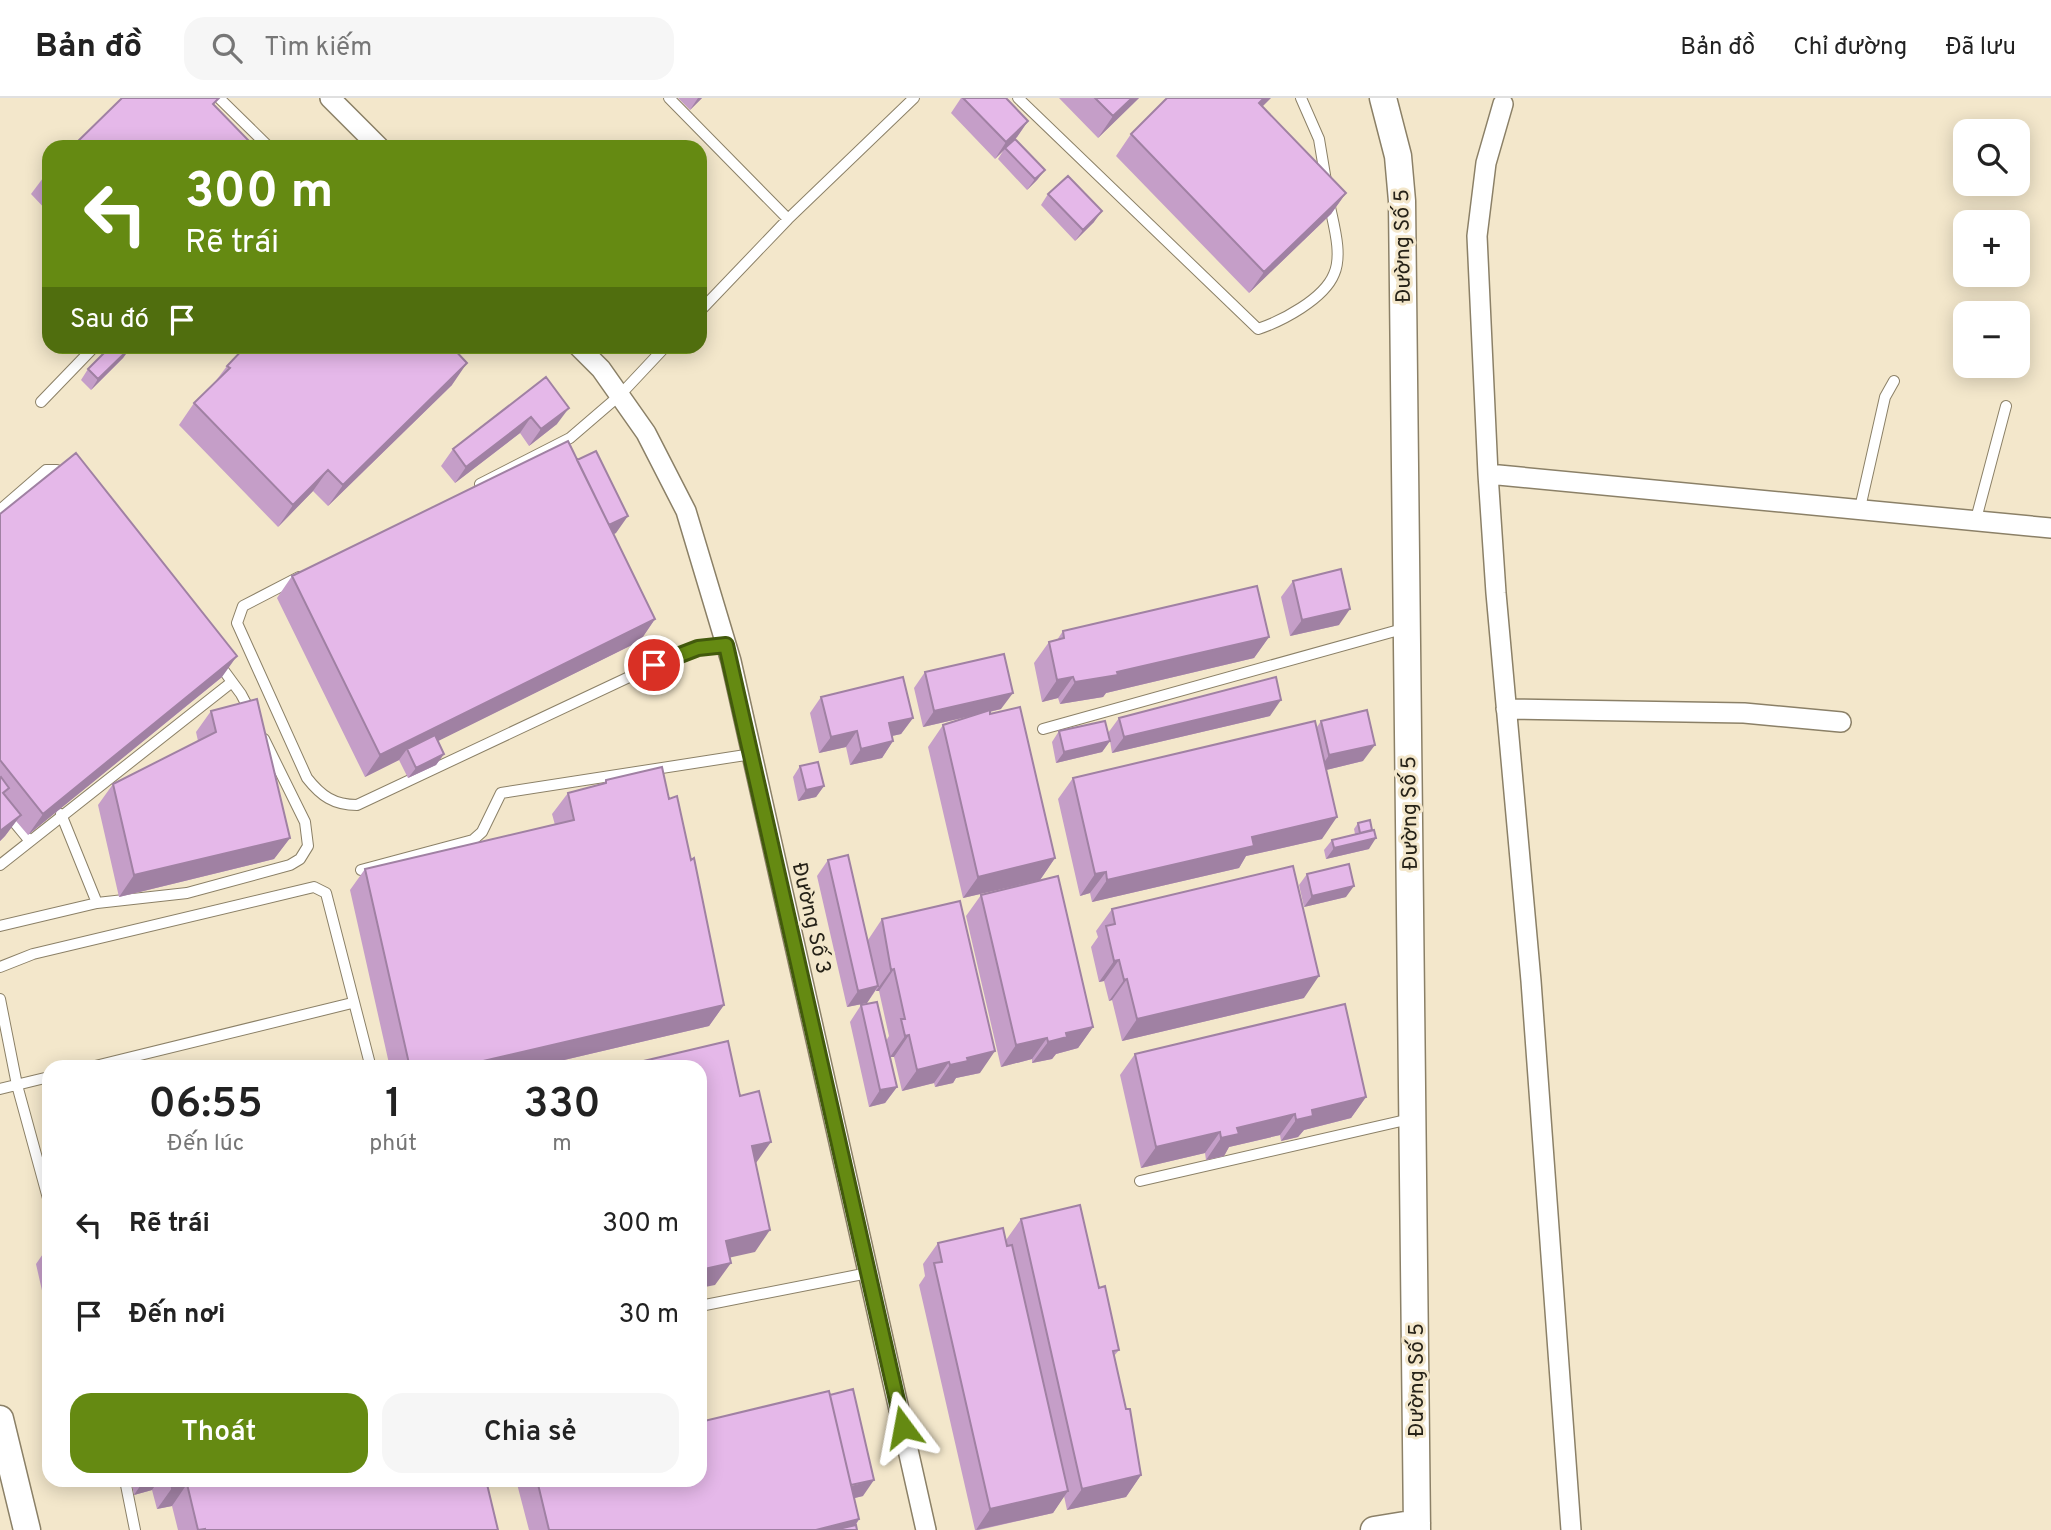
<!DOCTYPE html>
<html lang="vi">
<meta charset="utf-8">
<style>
body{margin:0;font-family:Overpass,sans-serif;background:#f6f6f6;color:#222;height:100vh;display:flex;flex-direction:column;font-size:26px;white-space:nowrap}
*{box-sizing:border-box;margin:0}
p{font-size:23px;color:#767676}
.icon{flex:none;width:38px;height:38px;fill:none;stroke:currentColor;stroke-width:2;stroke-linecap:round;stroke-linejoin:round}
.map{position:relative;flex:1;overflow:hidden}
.drawer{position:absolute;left:42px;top:962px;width:665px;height:427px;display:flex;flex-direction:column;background:#fff;border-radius:21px;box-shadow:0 4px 18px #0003}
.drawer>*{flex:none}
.banner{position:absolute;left:42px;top:42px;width:665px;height:214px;border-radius:21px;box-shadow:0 4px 18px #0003;background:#658a12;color:#fff;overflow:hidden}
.tools{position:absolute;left:1953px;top:21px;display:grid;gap:14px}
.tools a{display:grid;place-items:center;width:77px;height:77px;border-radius:14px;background:#fff;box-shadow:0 4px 18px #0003;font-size:35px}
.pin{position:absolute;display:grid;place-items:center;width:60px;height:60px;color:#fff;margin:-30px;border:4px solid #fff;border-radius:50%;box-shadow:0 2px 7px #0007}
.me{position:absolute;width:77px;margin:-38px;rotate:347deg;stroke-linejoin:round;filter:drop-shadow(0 0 5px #0008)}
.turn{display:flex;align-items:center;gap:24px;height:147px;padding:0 28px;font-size:32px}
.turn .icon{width:91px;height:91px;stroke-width:2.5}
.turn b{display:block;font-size:49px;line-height:60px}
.then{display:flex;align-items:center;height:66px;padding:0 28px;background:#0003;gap:14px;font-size:26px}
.eta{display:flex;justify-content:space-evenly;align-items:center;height:119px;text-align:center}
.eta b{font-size:42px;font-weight:600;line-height:49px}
.action{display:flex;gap:14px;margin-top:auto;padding:14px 28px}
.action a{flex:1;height:80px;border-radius:21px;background:#658a12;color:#fff;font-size:28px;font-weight:600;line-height:80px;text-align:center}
.action a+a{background:#f6f6f6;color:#222}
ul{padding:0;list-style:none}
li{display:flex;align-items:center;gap:21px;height:91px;padding:0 28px}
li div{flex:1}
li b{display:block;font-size:26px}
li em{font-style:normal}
header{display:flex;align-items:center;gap:42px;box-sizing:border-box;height:98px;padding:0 35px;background:#fff;border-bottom:2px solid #e0e0e0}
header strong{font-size:33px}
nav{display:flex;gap:38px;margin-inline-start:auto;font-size:24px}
.search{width:490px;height:63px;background:#f6f6f6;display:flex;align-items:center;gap:18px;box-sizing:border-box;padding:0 24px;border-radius:21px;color:#767676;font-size:26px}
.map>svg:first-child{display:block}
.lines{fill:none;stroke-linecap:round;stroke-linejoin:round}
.lane-casing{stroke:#8b8067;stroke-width:12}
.street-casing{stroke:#8b8067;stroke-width:22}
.secondary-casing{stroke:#8b8067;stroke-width:29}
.lane{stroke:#fff;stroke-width:10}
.street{stroke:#fff;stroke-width:19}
.secondary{stroke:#fff;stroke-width:26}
.wall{fill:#c59ec8}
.shaded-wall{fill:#a081a3}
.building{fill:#e5b8e9;stroke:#a081a3;stroke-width:2}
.route-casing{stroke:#425a0c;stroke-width:18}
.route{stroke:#658a12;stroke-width:12}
.labels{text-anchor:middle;stroke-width:6;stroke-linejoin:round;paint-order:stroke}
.street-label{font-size:21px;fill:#262218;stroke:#f3e7cb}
</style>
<header>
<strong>Bản đồ</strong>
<div class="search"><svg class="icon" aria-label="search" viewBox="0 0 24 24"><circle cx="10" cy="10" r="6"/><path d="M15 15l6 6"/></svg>Tìm kiếm</div>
<nav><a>Bản đồ</a><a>Chỉ đường</a><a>Đã lưu</a></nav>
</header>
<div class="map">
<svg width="2051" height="1432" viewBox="0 0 2051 1432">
<rect width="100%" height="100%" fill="#f3e7cb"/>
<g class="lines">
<g class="lane-casing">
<path id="lane" d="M219,0L269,49
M669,0L788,121
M1018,0L1258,231C1282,223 1324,201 1334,176C1343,156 1333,125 1329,104
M1301,0L1319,41L1326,83
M700,213L788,121L914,0
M41,304L95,248
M480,386L570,340L620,297L666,248
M1860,410L1885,299L1894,283
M0,412L46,372H57L64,380
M1976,421L2006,308
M299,479L243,508L237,525L307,680C321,698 334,707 357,707L678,556L726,547
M219,566L241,596L251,615
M1043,631L1406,530
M0,707L29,742
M61,716L97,805
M0,767L232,584
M361,772L473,742L482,734L501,695L752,656
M0,828L97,805L187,795L290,767L300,761L308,748L305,724L264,641
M0,869L33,856L314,789L326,795L371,970
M0,901L17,987L49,1104
M87,970L352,905
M0,991L49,979
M1140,1083L1410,1021
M700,1208L868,1175
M125,1382L135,1432"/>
</g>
<g class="street-casing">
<path id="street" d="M330,0L379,49
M1503,6L1486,65L1477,138L1488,376L1496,495L1531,883L1571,1432
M578,248L601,271L646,335L686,413L731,563L926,1432
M1488,376L2051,430
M1506,611L1744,615L1841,624"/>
</g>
<g class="secondary-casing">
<path id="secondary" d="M1383,0L1398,58L1402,103L1417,1432
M0,1321L27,1432
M1374,1432L1417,1425"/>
</g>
<use href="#lane" class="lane"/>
<use href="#street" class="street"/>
<use href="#secondary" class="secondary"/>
</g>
<path class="wall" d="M678,0H702L690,12Z
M961,0H1006L1028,23L1017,39L995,61L951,15Z
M1059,0H1139L1098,40Z
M1263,9L1346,95L1331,116L1249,195L1116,58L1131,36Z
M1005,50L1045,72L1037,82L1027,92L998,61Z
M49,72V115L31,96Z
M1048,96L1094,124L1075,143L1041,107Z
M131,249L123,260L91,292L81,282L88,271Z
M227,268L452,287L328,408L313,393L278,429L179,327L194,305L215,284Z
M546,279L557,326L529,348L520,335L455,385L441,368L453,351Z
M577,362L616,435L613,436L655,521L640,543L437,643L444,656L436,667L408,680L399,662L365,679L277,500L292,478Z
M0,416L222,579L28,737L16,723L5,738L0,743Z
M1293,483L1339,527L1290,538L1281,499Z
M1063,533L1269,539L1254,560L1106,595L1103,599L1060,606L1058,600L1042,604L1034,565L1049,544L1057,542Z
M925,574L1001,611L990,614L1055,760L1040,782L963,800L928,649L943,627L975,617L923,629L914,590Z
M821,599L913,620L901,636L892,638L893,643L882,660L850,667L846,649L819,655L810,615Z
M211,613L290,740L274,761L119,799L98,707L113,686L198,643L196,634Z
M1270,618L1112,655L1110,643L1102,654L1056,665L1052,644L1059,633L1108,635L1119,620Z
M1321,623L1363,663L1326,672L1322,741L1246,758L1239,770L1092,804L1090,795L1080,798L1058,701L1073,680L1317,629Z
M800,668L824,688L816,699L798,703L793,679Z
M606,682L669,701L724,907L709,928L530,970H390L350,792L365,771L555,727L552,716L568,695L603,686Z
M1358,725L1369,751L1326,761L1324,752L1332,742L1355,736L1354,731Z
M828,762L868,842L882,821L980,975L956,980L953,985L935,989L934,985L902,993L894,959H890L886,943L889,938L879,893H876V892L867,905L847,909L817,778Z
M1307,776L1346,799L1304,809L1299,787Z
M981,797L1093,929L1078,950L1056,956L1052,961L1032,965V961L1001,969L966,818Z
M1112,811L1304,900L1122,943L1112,902L1109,903L1104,883L1099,884L1091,849L1098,839L1096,833Z
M861,907L897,989L885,1005L869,1009L850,924Z
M1135,956L1366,999L1351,1020L1304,1032L1298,1039L1281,1043L1280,1037L1229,1049L1224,1058L1206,1062L1205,1055L1141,1070L1120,977Z
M1021,1121L1099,1190L1119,1252L1114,1258L1141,1377L1126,1399L1067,1412L1064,1398L1053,1415L979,1432H975L919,1187L925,1178L923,1166L938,1145L1007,1148L1006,1142Z
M49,1147V1218L48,1219L36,1166Z
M131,1382H486L498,1432H178L172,1408L157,1411L152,1392L134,1397Z
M516,1382H700L863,1398L854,1400L859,1421L856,1427L857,1432H529Z"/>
<path class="shaded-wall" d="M698,0H702L690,12Z
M1132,0H1139L1098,40L1113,18Z
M1264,0H1271L1244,27L1259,5Z
M1028,23L1017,39L995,61L1006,44Z
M1045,72L1037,82L1027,92L1035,81Z
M1346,95L1331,116L1249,195L1264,174Z
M1102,113L1094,124L1075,143L1083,132Z
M131,249L123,260L91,292L98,281Z
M467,265L452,287L328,408L343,387Z
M569,310L557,326L529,348L541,331Z
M531,319L520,335L455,385L466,369Z
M328,372L313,393L278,429L293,407Z
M628,418L616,435L593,446L604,430Z
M1350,511L1339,527L1290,538L1302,522Z
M655,521L640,543L410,657L407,651L399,662L365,679L380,657Z
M1269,539L1254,560L1106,595L1103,599L1060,606L1075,584Z
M237,558L222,579L28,737L43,716Z
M1073,579L1058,600L1042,604L1057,582Z
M1013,595L1001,611L923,629L934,613Z
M1281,602L1270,618L1112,655L1124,639Z
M913,620L901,636L878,641L889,625Z
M857,633L846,649L819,655L831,639Z
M893,643L882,660L850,667L861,651Z
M1110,643L1102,654L1056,665L1064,654Z
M1375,647L1363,663L1318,674L1329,657Z
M444,656L436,667L408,680L416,670Z
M824,688L816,699L798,703L806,692Z
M21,717L5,738L0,743V733Z
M1337,719L1322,741L1246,758L1239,770L1092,804L1107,782L1252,739Z
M290,740L274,761L119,799L134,777Z
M1376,740L1369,751L1326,761L1334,750Z
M1055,760L1040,782L963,800L978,779Z
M1106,774L1090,795L1080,798L1095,776Z
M1354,788L1346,799L1304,809L1312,798Z
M1119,862L1104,883L1099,884L1114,863Z
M894,871L879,893H876L891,872Z
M1319,878L1304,900L1122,943L1137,921Z
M1127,881L1112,902L1109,903L1124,882Z
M878,888L867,905L847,909L858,893Z
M724,907L709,928L530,970H453Z
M1093,929L1078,950L1056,956L1052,961L1032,965L1048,944L1066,935Z
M909,937L894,959H890L905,938Z
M1047,940L1032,961L1001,969L1016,947Z
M995,953L980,975L956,980L953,985L935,989L950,967L967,960Z
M949,964L934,985L902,993L917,972Z
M897,989L885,1005L869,1009L880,992Z
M1366,999L1351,1020L1304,1032L1298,1039L1281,1043L1296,1022L1312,1012Z
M1295,1016L1280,1037L1229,1049L1224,1058L1206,1062L1221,1040L1237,1030Z
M1220,1034L1205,1055L1141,1070L1156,1049Z
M771,1044L756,1065L752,1048Z
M770,1132L755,1154L710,1164L726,1143Z
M731,1165L715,1187L700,1190V1172Z
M1141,1377L1126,1399L1067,1412L1082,1391Z
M144,1382H159L152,1392L134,1397Z
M874,1382L863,1398L835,1405L847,1389Z
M187,1386L172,1408L157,1411L172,1390Z
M1068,1393L1053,1415L976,1432L990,1411Z
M859,1421L852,1432H816Z"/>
<path class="building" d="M122,0H219L213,6L252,46L250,49H72Z
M963,0H1006L1028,23L1006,44Z
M1095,0H1132L1113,18Z
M1167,0H1264L1259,5L1346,95L1264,174L1131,36Z
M1015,41L1045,72L1035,81L1005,50Z
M1068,78L1102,113L1083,132L1048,96Z
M111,248L131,249L98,281L88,271Z
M246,248H451L467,265L343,387L328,372L293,407L194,305L230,270L227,268Z
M546,279L569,310L541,331L531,319L466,369L453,351Z
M568,343L655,521L380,657L292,478Z
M596,353L628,418L609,427L577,362Z
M76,355L237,558L43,716L0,662V416Z
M1341,471L1350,511L1302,522L1293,483Z
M1257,488L1269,539L1117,574L1118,577L1075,584L1073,579L1057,582L1049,544L1064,540L1063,533Z
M1004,556L1013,595L934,613L925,574Z
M903,579L913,620L889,625L893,643L861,651L857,633L831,639L821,599Z
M1276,579L1281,602L1124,639L1119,620Z
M257,601L290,740L134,777L113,686L216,634L211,613Z
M1020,609L1055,760L978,779L943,627L990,612V616Z
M1367,612L1375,647L1329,657L1321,623Z
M1105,623L1110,643L1064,654L1059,633Z
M1315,623L1337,719L1252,739L1254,748L1107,782L1106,774L1095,776L1073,680Z
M435,637L444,656L416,670L407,651Z
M818,664L824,688L806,692L800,668Z
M662,669L669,701L677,698L691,762L694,760L724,907L453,970H410L365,771L574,722L568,695L606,685V682Z
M1,679L9,690L3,695L21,717L0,733V680Z
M1370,722L1372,732L1360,735L1358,725Z
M1374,732L1376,740L1334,750L1332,742Z
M848,757L878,888L858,893L828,762Z
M1349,766L1354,788L1312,798L1307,776Z
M1293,768L1319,878L1137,921L1127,881L1124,882L1119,862L1114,863L1106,828L1115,826L1112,811Z
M1058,778L1093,929L1066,935L1067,939L1048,944L1047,940L1016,947L981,797Z
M960,803L995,953L967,960L968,963L950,967L949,964L917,972L909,937L905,938L901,921H905L894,871L891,872L882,821Z
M877,904L897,989L880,992L861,907Z
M1345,906L1366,999L1312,1012L1313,1018L1296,1022L1295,1016L1237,1030L1239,1036L1221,1040L1220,1034L1156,1049L1135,956Z
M728,943L740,998L759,993L771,1044L752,1048L770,1132L726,1143L731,1165L700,1172V970H614Z
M1080,1107L1099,1190L1105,1188L1119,1252L1113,1253L1126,1311H1130L1141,1377L1082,1391L1021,1121Z
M1003,1130L1007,1148L1012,1147L1068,1393L990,1411L934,1165L942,1164L938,1145Z
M853,1291L874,1382L851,1387L830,1297Z
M829,1293L859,1421L816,1432H549L537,1382H700V1324Z
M170,1382H486L498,1432H205V1431L198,1432L187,1386L172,1390Z
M856,1427L857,1432H834Z"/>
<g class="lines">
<g class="route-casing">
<path id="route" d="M654,567L698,550L726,547L903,1329"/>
</g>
<use href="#route" class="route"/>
</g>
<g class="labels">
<g class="street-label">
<text transform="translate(1402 148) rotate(-91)" y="7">Đường Số 5</text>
<text transform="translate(1409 715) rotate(-91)" y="7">Đường Số 5</text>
<text transform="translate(812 820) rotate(77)" y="7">Đường Số 3</text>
<text transform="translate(1416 1282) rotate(-90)" y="7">Đường Số 5</text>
</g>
</g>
</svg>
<div class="tools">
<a><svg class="icon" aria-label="search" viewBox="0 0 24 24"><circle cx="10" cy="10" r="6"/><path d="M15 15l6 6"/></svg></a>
<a>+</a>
<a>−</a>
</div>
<div class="pin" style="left:654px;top:567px;background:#d93025"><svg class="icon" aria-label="arrive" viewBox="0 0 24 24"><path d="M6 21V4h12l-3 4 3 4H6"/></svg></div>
<svg class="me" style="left:903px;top:1329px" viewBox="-20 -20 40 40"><path d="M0-17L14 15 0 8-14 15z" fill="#658a12" stroke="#fff" stroke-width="4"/></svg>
<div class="banner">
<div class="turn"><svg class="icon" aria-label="left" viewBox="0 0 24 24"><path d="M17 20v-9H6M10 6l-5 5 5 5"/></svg><div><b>300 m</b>Rẽ trái</div></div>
<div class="then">Sau đó<svg class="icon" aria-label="arrive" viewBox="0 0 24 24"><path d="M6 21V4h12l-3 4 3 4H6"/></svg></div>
</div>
<section class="drawer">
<div class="eta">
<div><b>06:55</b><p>Đến lúc</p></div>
<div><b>1</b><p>phút</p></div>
<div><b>330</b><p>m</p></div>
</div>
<ul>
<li><svg class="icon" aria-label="left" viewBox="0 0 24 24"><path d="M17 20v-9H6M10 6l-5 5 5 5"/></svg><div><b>Rẽ trái</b></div><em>300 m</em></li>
<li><svg class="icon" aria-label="arrive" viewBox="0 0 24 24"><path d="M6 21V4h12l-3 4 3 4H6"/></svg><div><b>Đến nơi</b></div><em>30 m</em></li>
</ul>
<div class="action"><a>Thoát</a><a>Chia sẻ</a></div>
</section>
</div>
